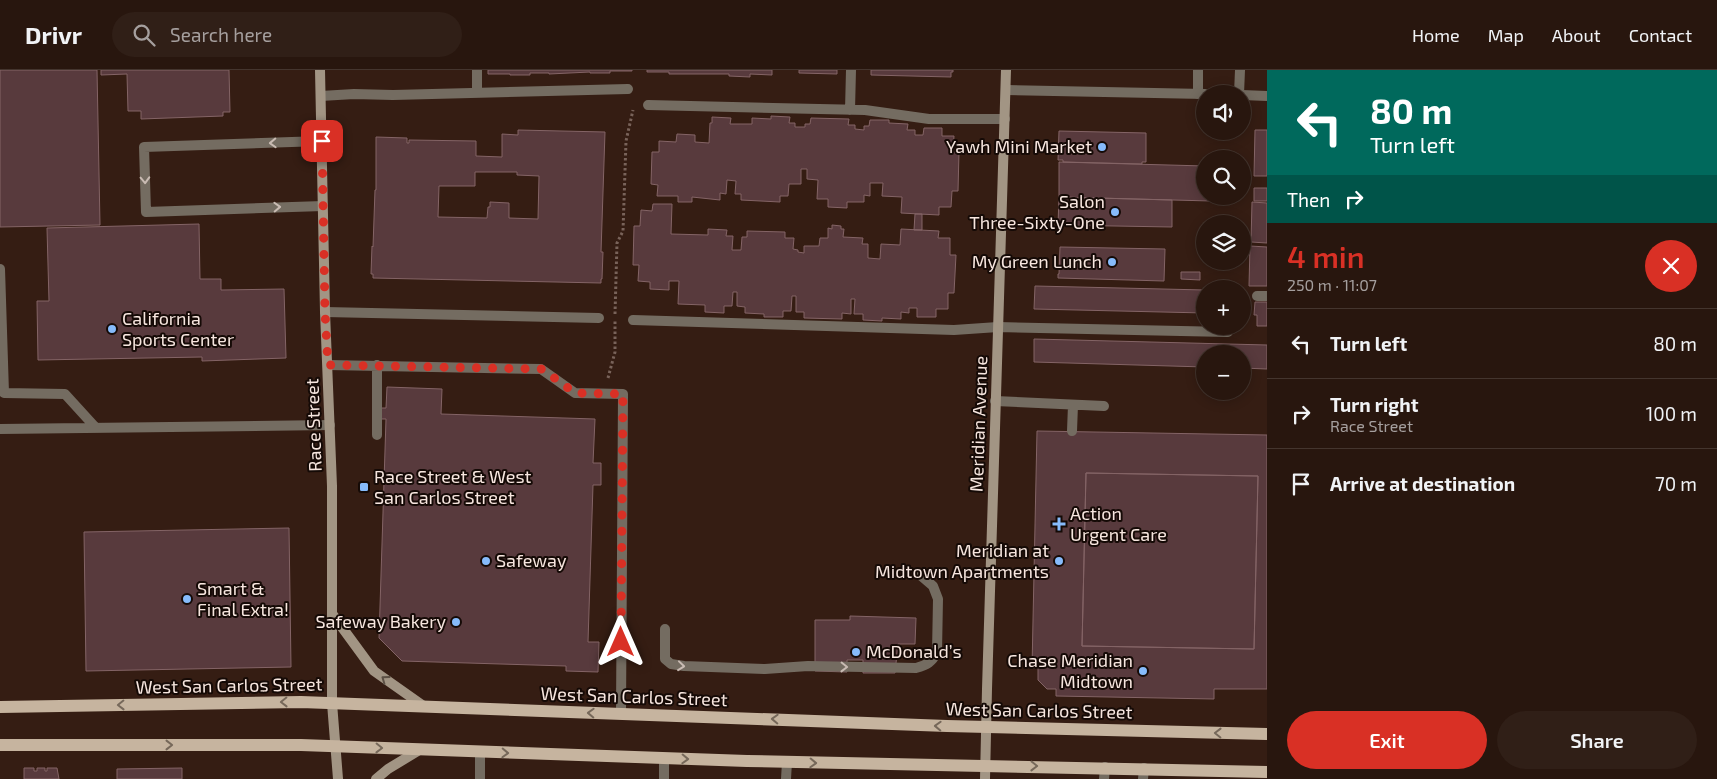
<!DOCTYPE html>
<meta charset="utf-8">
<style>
body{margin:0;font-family:"Exo 2",sans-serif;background:#301f17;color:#f1f3f6;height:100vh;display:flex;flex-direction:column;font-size:19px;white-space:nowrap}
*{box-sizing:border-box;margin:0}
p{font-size:16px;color:#a59f9e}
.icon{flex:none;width:28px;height:28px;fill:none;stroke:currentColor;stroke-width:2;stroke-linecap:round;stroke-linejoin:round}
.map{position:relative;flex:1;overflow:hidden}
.side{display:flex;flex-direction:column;background:#28160e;width:450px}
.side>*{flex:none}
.banner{background:#00695c;color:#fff;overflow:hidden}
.controls{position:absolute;left:1196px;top:15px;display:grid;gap:10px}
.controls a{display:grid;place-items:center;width:55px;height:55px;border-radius:50%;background:#28160e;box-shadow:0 2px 12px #0003,0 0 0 1px #44352e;font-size:25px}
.pin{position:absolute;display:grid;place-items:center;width:42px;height:42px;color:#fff;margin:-21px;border-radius:10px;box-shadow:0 2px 8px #0006}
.me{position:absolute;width:55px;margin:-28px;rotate:0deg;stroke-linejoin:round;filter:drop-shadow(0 0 4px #0008)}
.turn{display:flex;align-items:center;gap:18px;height:105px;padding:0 20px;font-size:22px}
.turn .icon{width:65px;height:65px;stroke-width:2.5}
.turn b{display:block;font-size:35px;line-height:42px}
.then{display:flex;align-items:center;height:48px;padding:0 20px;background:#0003;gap:10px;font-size:19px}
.round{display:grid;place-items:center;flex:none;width:52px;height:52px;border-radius:26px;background:#301f17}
.head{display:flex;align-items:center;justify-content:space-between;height:85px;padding:0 20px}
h1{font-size:30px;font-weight:600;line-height:38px;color:#d93025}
.action{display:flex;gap:10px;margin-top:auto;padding:10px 20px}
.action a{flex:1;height:58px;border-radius:30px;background:#d93025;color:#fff;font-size:20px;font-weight:600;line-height:58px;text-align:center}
.action a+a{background:#301f17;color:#f1f3f6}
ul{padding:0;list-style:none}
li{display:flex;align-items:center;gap:15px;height:70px;padding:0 20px;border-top:1px solid #44352e}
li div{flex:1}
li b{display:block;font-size:19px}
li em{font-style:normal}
header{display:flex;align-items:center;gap:30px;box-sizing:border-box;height:70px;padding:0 25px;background:#28160e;border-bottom:1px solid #44352e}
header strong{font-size:24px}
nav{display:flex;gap:28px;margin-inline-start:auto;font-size:18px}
.search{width:350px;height:45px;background:#301f17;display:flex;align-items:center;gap:12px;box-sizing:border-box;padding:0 18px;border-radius:28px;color:#a59f9e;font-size:19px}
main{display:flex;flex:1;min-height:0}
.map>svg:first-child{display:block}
.building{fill:#583a3d;stroke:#846466;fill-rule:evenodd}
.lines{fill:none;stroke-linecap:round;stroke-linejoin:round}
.path{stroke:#79635a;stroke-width:3;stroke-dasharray:2.5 2.5;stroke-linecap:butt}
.lane{stroke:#746c61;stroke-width:10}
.street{stroke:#746c61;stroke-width:10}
.secondary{stroke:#a29584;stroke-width:10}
.primary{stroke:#c6b49f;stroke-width:12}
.oneway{stroke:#c9bbb3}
.oneway2{stroke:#5c5045}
.oneway3{stroke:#76685a}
.route{stroke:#d93025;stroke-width:9;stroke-dasharray:0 16.2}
.poi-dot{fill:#86bbfb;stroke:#150a06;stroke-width:2}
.labels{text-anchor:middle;stroke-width:4;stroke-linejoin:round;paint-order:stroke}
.poi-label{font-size:18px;fill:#f7e6df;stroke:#150a06;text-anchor:end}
.street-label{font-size:18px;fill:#f7e6df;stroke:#150a06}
</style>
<header>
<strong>Drivr</strong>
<div class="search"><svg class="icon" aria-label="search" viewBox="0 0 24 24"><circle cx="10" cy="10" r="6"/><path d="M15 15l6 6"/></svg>Search here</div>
<nav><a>Home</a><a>Map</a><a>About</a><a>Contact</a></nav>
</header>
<main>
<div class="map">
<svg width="1267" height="709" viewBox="0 0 1267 709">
<rect width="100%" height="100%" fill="#351d13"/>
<path class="building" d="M0,0H97L100,155L0,157Z
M101,0H229L230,42H223V46L141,49V41H128L127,4L101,5Z
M488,0H632V1H610V3H590V2L549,4V3H530V5H510V4H488Z
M647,0H772V5L750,4V7L729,6V4H669V2H647Z
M799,0H837V4L799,3Z
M871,0H953V2H951V7L871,5Z
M771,46L790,47L789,53H795V57H805V54H810L811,48L849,49L848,55H855V59L864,60V56H869L870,50H889V53L908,54L907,60H915V65H923L924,58H942V66H954L953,82H959L958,121H952L951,137H939V145L901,143L902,127L882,126L883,113H870V126L864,125V132H847V138L828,137V129H817L818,110L807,109V99H801V114H789L788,126H780V132L741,130V124H735L736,111L727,110L726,124L720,123V130L692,127V132H678V126H657L658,115L651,114L652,82H659V71L676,72L677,64L695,65V72L709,73L710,53H712V47L731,48L730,54H752V48L771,49Z
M518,60L605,62L601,182H603L602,209H601V213L373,208V204H371L372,176L373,177L375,120H376V67L407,68V73H409V70L476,71V86L502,87V64L518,65ZM475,102H517V105L539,106L538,149L509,148V133L490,132V137H488L487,148L438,147L439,116H475Z
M1255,60H1267V106H1254Z
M1059,61L1146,63V92H1142V94L1063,92V90H1058Z
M1059,92L1205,96V126H1211V131L1059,127Z
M1254,118H1267V131H1254Z
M1059,127L1172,130V157L1058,155Z
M1252,132L1267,133V173L1251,172Z
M653,134H672L671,164L708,165V159L727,160L726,166H733L732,180H741L742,167H747V161L785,162V168H794L793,179L798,180V182L804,183V176H819L820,168H828V158L832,159V155L841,156V159H844L843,167L863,168L862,174H868V188L880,189L881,174L900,175L901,159L939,161L938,168H950V185H956L954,223H948V239H936V247H917V238H909V243L901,242V249L882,248V251L863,250V244H854L855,229H851V244L842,243V249L804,248V242H796V226H792L791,241H783V247H764V244L745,243V237L737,236V222H733L732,236H724V243L705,242V235L678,234L679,211H669V220L650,219V212L638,211L639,195H633L634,156H640L641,140L652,141Z
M915,144H922V160H914Z
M199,154L200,209H221V220L284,219L286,288L202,291V287L38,290L37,231H49L47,158Z
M1250,176L1267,177V216H1249Z
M1060,177L1165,179L1164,211L1058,208V204H1059Z
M1181,202H1200V210L1181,209Z
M1035,216L1205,220V243L1034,239Z
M1255,232H1267V256H1257V245H1254Z
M1034,269L1267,275V299L1242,298V284H1205V297L1034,292Z
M387,317L442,319L441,344L595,349L593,393H601V415H593L588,572H599L598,602L566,601V596L402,591L379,568L386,349H377V338H386Z
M1037,361L1267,365V619H1214V629L1056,626V619H1047L1038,610V598H1032ZM1086,403L1258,406L1254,579L1082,576Z
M1086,403L1258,406L1254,579L1082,576Z
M289,458L291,597L86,601L84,462Z
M850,546L916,548L915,574H898L895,603H863V590H847V602L815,601V550H850Z
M24,698H34V701H37V698H45V701H47V698H57L59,709H24Z
M182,698V709H117V699Z"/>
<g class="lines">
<path class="path" d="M615,244L617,173L623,161L626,71L633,40
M608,308L615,282V250"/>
<path class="lane" d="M477,0V22
M1198,24V0
M1239,24L1240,0
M321,26L354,24L393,25L628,19
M648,35L865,40L929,49H1005
M850,40L851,0
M322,71L144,77L146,142L323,136
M0,199L4,323L65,324L96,358
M1257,226H1267
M325,242L599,248
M633,250L954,260L998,257L1228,262
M328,295L541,299L575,323L623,324L621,644
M995,331L1104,336
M0,359L330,355
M1072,361L1073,335
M377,365V295
M665,559V589L671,594L684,596L765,599L808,596L916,598C927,595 932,592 937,582L938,529L933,516L919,504
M480,709V682
M786,709L787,692
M1104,709L1105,697
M1143,709L1144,698"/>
<path class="street" d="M1006,20L1205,24
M1242,25L1267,26
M664,709V688"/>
<path class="secondary" d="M320,0L325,242L332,416V633L338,709
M333,545L374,601L425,637
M376,709L388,699L421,679
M985,709L987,619L1006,0"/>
<path class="primary" d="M0,637L301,632L947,656L1267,664
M0,675H301L747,691L1267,702"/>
</g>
<defs><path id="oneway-chevron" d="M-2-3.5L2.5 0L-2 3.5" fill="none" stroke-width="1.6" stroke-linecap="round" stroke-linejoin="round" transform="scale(1.25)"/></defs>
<g class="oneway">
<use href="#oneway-chevron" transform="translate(273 73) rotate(178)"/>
<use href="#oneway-chevron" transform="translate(145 110) rotate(88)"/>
<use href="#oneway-chevron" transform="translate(277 137) rotate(-2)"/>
<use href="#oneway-chevron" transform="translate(681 596) rotate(6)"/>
<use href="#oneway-chevron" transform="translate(844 597) rotate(1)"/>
</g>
<use class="oneway2" href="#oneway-chevron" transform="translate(385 609) rotate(-144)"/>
<g class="oneway3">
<use href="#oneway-chevron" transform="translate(284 632) rotate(179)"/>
<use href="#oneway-chevron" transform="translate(121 635) rotate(179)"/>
<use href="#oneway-chevron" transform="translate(591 643) rotate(-178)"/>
<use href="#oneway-chevron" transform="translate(775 649) rotate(-178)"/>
<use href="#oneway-chevron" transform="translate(938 656) rotate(-178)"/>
<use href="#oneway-chevron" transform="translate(1218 663) rotate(-179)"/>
<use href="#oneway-chevron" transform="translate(169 675)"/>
<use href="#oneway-chevron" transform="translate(379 678) rotate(1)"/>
<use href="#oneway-chevron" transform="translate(505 683) rotate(2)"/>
<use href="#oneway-chevron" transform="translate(685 689) rotate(2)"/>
<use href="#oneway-chevron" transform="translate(813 693) rotate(2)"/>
<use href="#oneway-chevron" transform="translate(1034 696) rotate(1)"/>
</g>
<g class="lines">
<path class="route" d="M322,71L325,242L328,295L542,299L575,323L623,324L621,572"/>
</g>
<g class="poi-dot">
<circle cx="1102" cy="77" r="5"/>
<circle cx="1115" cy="142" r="5"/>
<circle cx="1112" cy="192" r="5"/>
<circle cx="112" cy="259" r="5"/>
<rect x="359" y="412" width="10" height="10" rx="2.5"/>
<path d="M1056.5 446.5h5v5h5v5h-5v5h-5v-5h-5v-5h5z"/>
<circle cx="486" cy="491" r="5"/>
<circle cx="1059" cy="491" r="5"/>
<circle cx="187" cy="529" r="5"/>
<circle cx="456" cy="552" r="5"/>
<circle cx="856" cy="582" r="5"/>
<circle cx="1143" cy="601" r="5"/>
</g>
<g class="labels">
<g class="poi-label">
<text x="1092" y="83">Yawh Mini Market</text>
<text x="1105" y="138">Salon<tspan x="1105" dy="21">Three-Sixty-One</tspan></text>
<text x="1102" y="198">My Green Lunch</text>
<text x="122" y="255" text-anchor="start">California<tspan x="122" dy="21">Sports Center</tspan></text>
<text x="374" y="413" text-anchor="start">Race Street &amp; West<tspan x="374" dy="21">San Carlos Street</tspan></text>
<text x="1070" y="450" text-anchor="start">Action<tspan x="1070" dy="21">Urgent Care</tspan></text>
<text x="1049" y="487">Meridian at<tspan x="1049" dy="21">Midtown Apartments</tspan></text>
<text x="496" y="497" text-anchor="start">Safeway</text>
<text x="197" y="525" text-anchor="start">Smart &amp;<tspan x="197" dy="21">Final Extra!</tspan></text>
<text x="446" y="558">Safeway Bakery</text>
<text x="866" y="588" text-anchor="start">McDonald’s</text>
<text x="1133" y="597">Chase Meridian<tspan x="1133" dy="21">Midtown</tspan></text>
</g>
<g class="street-label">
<text transform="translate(979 354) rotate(-88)" y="6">Meridian Avenue</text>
<text transform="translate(314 355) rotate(-92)" y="6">Race Street</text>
<text transform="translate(229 616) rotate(-1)" y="6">West San Carlos Street</text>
<text transform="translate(634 627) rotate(2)" y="6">West San Carlos Street</text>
<text transform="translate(1039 641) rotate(1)" y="6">West San Carlos Street</text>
</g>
</g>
</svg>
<div class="controls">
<a><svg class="icon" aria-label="sound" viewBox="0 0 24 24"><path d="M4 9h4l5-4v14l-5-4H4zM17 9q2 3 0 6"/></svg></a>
<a><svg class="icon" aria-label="search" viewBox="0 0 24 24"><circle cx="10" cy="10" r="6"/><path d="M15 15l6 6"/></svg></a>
<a><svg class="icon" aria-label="layers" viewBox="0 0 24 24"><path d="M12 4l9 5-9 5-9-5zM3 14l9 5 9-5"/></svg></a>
<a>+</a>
<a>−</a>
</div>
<div class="pin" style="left:322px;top:71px;background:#d93025"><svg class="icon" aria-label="arrive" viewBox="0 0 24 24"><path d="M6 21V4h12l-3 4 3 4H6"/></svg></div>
<svg class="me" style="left:621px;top:572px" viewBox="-20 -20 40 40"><path d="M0-17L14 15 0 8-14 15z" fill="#d93025" stroke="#fff" stroke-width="4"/></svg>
</div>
<section class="side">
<div class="banner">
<div class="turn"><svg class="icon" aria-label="left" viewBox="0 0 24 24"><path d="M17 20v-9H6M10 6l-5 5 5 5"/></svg><div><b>80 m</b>Turn left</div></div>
<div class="then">Then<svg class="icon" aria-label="right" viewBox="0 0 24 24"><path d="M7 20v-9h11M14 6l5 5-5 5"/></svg></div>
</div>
<div class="head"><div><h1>4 min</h1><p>250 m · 11:07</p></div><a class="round" style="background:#d93025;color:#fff"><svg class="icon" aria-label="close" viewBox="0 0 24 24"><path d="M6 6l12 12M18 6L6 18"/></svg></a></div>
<ul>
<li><svg class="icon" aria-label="left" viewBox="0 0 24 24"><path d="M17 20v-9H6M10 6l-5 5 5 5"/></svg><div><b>Turn left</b></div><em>80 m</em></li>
<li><svg class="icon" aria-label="right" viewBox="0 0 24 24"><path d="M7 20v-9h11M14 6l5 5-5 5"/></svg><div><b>Turn right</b><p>Race Street</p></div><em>100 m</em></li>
<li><svg class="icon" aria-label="arrive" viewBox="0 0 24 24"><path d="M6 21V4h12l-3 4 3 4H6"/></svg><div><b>Arrive at destination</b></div><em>70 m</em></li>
</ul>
<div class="action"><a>Exit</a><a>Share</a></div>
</section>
</main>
